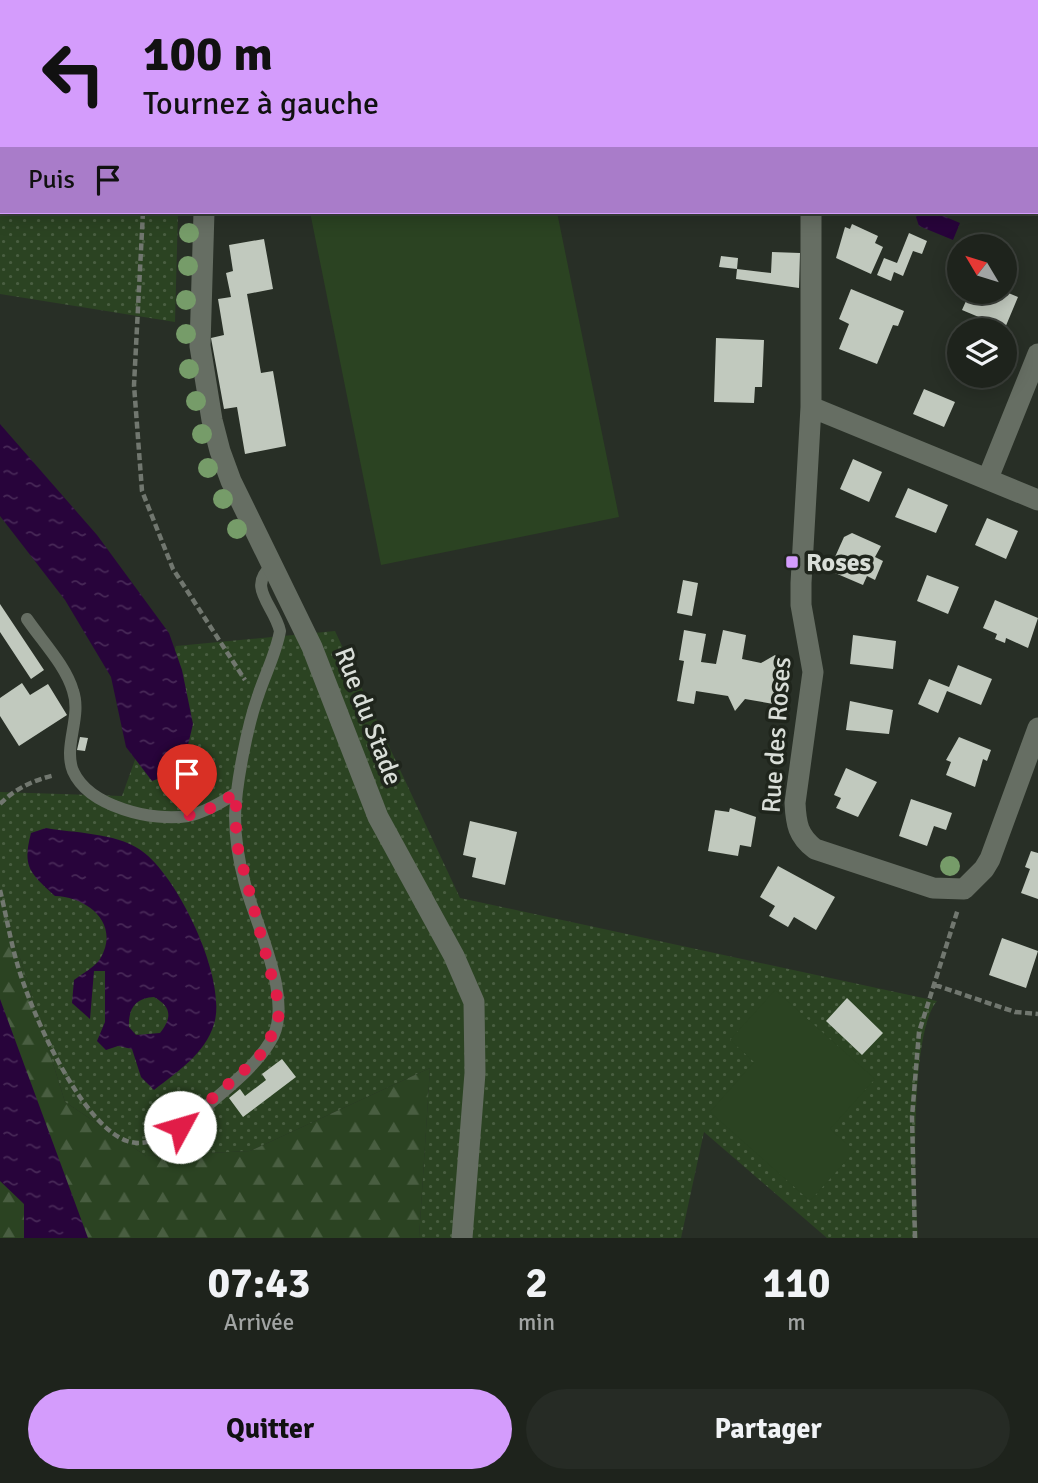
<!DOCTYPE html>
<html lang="fr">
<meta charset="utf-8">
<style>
body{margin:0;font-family:Signika,sans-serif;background:#262b25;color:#f1f3f6;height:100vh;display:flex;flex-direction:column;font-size:26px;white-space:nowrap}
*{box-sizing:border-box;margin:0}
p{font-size:23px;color:#a1a4a3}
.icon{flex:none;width:38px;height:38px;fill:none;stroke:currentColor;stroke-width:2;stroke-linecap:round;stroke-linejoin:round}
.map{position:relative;height:1238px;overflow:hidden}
.sheet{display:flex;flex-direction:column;background:#1e231c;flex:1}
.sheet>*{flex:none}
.guide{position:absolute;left:0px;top:0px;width:1040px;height:214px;box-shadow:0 4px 18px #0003,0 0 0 2px #3c403b;background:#d49cfc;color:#111;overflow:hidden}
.needle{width:46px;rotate:308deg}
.controls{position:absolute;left:947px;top:234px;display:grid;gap:14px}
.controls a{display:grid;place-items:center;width:70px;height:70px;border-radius:50%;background:#1e231c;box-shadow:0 4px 18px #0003,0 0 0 2px #3c403b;font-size:35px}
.pin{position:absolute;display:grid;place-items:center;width:60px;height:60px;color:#fff;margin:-72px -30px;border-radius:50% 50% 50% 0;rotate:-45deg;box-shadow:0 0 7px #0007}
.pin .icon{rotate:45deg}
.me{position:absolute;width:77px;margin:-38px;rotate:51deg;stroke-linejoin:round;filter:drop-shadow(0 0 5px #0008)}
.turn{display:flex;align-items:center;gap:24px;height:147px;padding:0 28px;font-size:32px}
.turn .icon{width:91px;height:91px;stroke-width:2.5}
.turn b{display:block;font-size:49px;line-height:60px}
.then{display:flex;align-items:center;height:66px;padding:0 28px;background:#0003;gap:14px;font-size:26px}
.eta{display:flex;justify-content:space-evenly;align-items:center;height:119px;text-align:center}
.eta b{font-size:42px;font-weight:700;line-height:49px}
.button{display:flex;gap:14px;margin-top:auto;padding:14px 28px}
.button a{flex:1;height:80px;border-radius:42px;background:#d49cfc;color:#111;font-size:28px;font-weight:700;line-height:80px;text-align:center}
.button a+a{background:#262b25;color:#f1f3f6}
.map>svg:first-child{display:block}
.green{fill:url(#green-dots)}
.forest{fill:url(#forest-firs)}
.pitch{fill:#2b4322}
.water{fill:url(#water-ripples);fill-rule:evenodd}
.building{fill:#c1c9be}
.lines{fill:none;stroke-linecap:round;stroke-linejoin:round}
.path{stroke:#71776f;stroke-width:4.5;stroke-dasharray:7 3.5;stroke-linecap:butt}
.service{stroke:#666e63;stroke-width:12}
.minor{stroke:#666e63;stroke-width:21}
.tree{fill:#769c69}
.route{stroke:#e11d48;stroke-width:12;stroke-dasharray:0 21.6}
.poi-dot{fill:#d49cfc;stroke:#1f251c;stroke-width:2.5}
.labels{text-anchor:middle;stroke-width:7;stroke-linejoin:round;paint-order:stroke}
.poi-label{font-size:26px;font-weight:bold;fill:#d9ded8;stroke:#1f251c;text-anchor:start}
.street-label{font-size:26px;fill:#d9ded8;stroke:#1f251c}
</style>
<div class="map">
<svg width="1038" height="1238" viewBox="0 0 1038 1238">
<defs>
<pattern id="green-dots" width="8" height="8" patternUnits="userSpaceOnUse" patternTransform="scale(1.75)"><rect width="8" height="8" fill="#2b4322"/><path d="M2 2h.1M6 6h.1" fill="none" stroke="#495e41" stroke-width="1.8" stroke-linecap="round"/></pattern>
<pattern id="forest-firs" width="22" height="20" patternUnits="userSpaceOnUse" patternTransform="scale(1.75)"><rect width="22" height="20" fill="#2b4322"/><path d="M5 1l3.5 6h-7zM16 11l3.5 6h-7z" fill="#495e41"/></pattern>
<pattern id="water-ripples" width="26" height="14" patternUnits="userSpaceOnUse" patternTransform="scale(1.75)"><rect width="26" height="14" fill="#28043b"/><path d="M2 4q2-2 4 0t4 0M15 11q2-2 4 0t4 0" fill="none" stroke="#472857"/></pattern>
</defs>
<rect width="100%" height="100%" fill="#282f26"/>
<path class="green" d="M0,0H182L2,2V212H178L175,322L0,294Z
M335,631L460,898L937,1001C909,1033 915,1193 918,1238H827L704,1132L681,1238H419L430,1068L250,1151L146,1156L65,1102L0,894V792L122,796L176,646Z"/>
<path class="forest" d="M0,894L65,1102L146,1156L250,1151L430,1068L419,1238H0Z"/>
<path class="pitch" d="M310,212H557L619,517L381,565Z
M775,990L875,1079L830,1129L855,1151L810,1201L710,1112L754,1062L730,1040Z"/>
<path class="water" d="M920,212H934L960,223L953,240L919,226L916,217Z
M0,424L97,535L169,633L182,670L193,724L182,770L152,781L126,747L111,677L65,600L0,516Z
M46,828C74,833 115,833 139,849C177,873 228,980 214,1024C205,1054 177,1072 154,1090L141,1077L132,1049L118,1046L106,1050L97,1041L105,1022V971H94L90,1019L72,1003L74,980C82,974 95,967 100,959C121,924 88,897 55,896C30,873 22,867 31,833ZM154,997C172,1007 172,1018 160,1033L136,1035L129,1027C128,1008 136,998 154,997Z
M0,999L88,1238H24V1204L0,1181Z"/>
<path class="building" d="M852,224L878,236L875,243L883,247L871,274L836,258L845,227L850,229Z
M909,233L927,241L922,254L913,251L903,276L894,272L891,281L877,275L884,258L897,263Z
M264,239L273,289L247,294L261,373L273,371L286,446L245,454L237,407L224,409L211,338L224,335L218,299L231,297L226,273L233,271L229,245Z
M1004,250L1016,255L1013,263L1004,259Z
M772,252L800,253L799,288L736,279L737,269L771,273Z
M721,256L738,258L737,269L719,267Z
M851,289L904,311L898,326L893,325L877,364L839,349L849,324L839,319Z
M970,292H1006L1018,297L1005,328L962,310Z
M716,338L764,340L762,387H755L754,403L714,402Z
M959,351V373L951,369Z
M924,389L955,402L944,427L913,414Z
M853,459L882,472L869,502L840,489Z
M908,488L948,505L936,533L895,517Z
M987,518L1018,531L1006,559L975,545Z
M852,533L881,546L875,557L883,561L875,580L867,576L863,585L835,573L841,559L835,557L844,537Z
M927,575L959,587L948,614L917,601Z
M683,580L698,583L692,616L677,613Z
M995,600L1038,618L1028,648L1006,638L1005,643L995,639L997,634L983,628Z
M0,604L44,670L31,679L0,632Z
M684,630L706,634L701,662L716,664L723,630L746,635L742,659L761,663L775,655L786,667L779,705L745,699L735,711L728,696L696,691L694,704L677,701L684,661L679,660Z
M853,635L896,641L893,669L850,664Z
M958,665L992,679L981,705L947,691L938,713L918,704L929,679L949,687Z
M22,683L30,695L48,684L67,715L19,746L0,716V698Z
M850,701L893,710L889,734L846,730Z
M80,737L88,738L85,751L77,750Z
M959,737L991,750L987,761L983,759L975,787L946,775L951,762L946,760Z
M846,768L877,782L858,817L836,808L841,798L834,795Z
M911,799L952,813L946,830L934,826L927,846L899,836Z
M730,808L756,817L751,847L740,845L738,856L708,851L715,810L729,812Z
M470,821L517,832L505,885L472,877L476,858L463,855Z
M1031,851L1038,853V899L1021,893L1030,869L1025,867Z
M778,866L835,897L816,930L794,917L788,927L769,916L775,906L760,897Z
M1002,938L1038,951L1026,988L989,975Z
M847,998L883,1033L862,1055L826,1021Z
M282,1059L296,1077L243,1117L229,1098L240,1089L245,1096L266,1080L262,1074Z"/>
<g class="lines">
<path class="path" d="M153,2V0
M143,212L134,385L142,491L173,569L245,680
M0,804C16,788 34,780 55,775
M0,890C6,914 10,939 17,963C30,1010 80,1124 127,1141C147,1148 171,1134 186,1123
M935,985L1015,1012L1038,1014
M915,1238L912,1117L919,1032L958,909"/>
<path class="service" d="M27,619C42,641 66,666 73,691C82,717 63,746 73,771C89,807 153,822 188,816C206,812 221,803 236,793
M199,1113C223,1091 253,1070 270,1042C296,1003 256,926 245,884C239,862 235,839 235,816C236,784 247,727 258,696C265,674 276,654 280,631C274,605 246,587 272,566"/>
<path class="minor" d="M212,2V0
M833,2L834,0
M204,212L200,346L212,420L220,451L231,481L312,647L378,817L454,956L474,1002L475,1073L462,1238
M811,212V407L801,583V605L813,672L795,803C796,824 798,836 815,849L933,888L964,889L984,869L990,859L1038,728
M811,407L1038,500
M988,478L1038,354"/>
</g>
<g class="tree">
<circle cx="189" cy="233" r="10"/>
<circle cx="188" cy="266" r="10"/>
<circle cx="186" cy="300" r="10"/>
<circle cx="186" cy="334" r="10"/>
<circle cx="189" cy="369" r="10"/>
<circle cx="196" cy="401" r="10"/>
<circle cx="202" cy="434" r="10"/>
<circle cx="208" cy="468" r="10"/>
<circle cx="223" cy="499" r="10"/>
<circle cx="237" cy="529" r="10"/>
<circle cx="950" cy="866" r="10"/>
</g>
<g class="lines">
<path class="route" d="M180,1127L259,1057L278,1024L279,1004L236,841V793L214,807L187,816"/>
</g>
<rect class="poi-dot" x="785" y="555" width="14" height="14" rx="3.5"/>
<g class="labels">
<g class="poi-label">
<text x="806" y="571">Roses</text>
</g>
<g class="street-label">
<text transform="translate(369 716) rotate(69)" y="9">Rue du Stade</text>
<text transform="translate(776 735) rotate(-86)" y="9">Rue des Roses</text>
</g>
</g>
</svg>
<div class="controls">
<a><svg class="needle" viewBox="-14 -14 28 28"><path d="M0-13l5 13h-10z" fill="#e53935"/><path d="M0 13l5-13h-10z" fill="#a1a4a3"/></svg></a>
<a><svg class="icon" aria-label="layers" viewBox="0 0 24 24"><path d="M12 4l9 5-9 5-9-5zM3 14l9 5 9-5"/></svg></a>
</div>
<div class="pin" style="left:187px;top:816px;background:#d93025"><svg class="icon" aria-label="arrive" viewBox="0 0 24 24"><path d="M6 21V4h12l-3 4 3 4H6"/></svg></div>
<svg class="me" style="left:180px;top:1127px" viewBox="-20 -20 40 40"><circle r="19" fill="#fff"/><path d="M0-13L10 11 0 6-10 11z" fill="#e11d48"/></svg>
<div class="guide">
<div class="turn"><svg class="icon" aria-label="left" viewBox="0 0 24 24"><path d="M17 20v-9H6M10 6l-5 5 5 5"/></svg><div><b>100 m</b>Tournez à gauche</div></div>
<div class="then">Puis<svg class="icon" aria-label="arrive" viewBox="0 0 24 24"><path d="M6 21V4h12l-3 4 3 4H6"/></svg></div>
</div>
</div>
<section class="sheet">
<div class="eta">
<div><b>07:43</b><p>Arrivée</p></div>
<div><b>2</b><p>min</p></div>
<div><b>110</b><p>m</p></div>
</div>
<div class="button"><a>Quitter</a><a>Partager</a></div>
</section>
